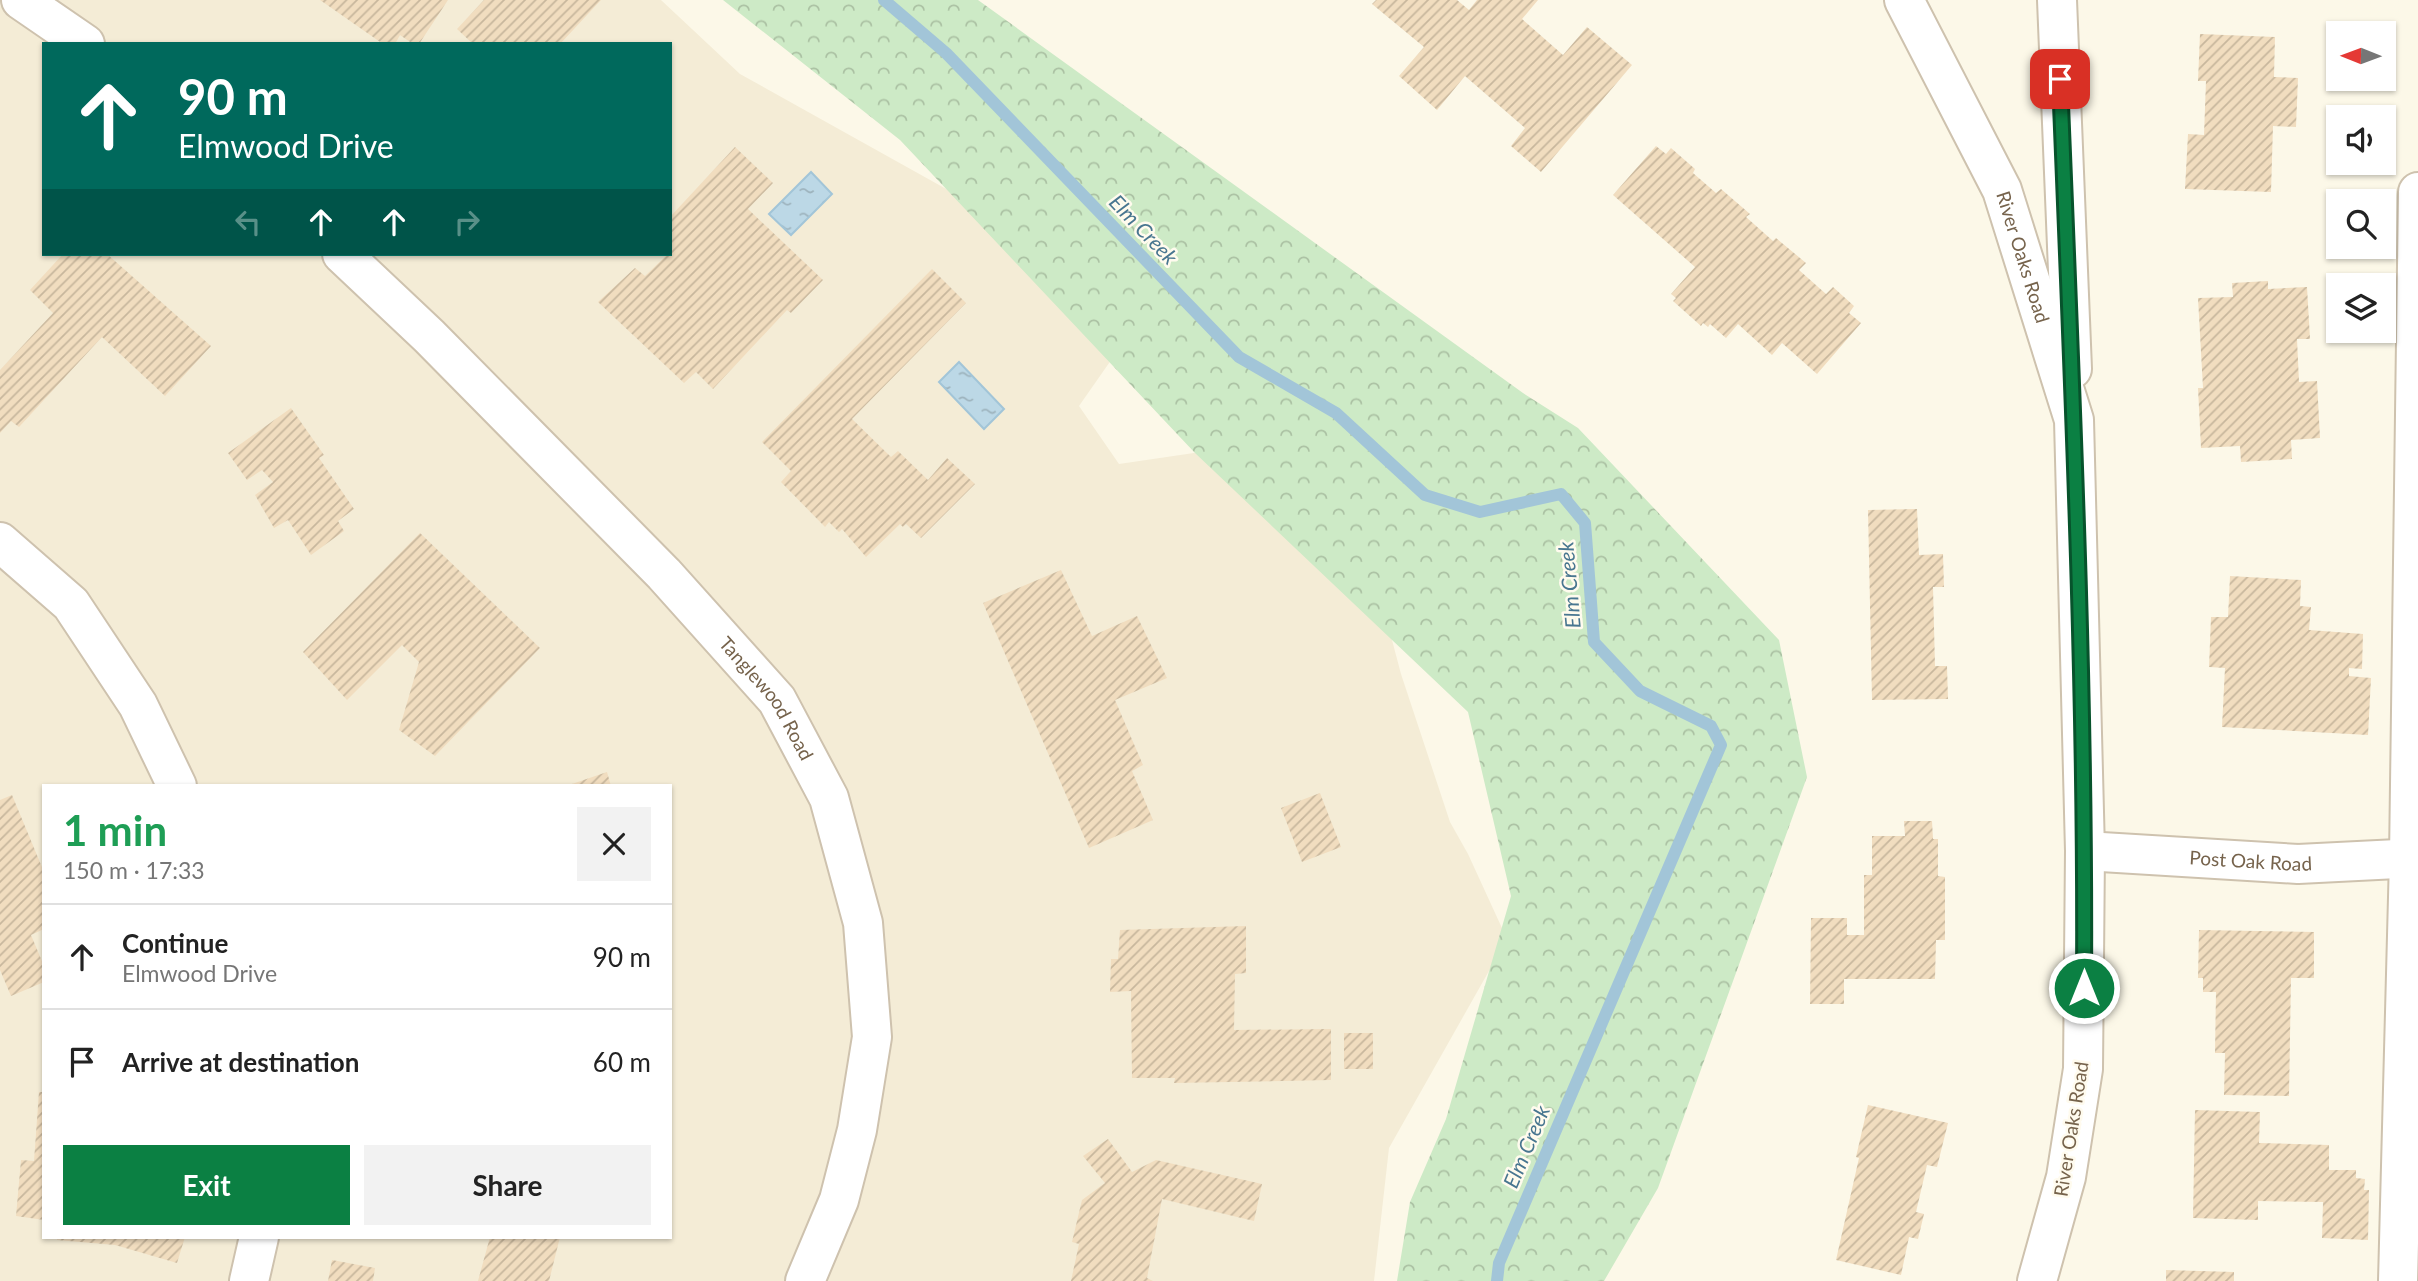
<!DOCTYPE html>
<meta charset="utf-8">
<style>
body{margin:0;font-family:Lato,sans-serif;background:#f2f2f2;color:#222;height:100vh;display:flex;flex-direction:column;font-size:26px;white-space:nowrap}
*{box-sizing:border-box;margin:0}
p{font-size:23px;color:#767676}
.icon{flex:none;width:38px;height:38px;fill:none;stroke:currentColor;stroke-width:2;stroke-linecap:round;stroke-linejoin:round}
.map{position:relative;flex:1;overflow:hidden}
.sheet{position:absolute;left:42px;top:784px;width:630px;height:455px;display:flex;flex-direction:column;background:#fff;border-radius:0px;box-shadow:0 2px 5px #0004}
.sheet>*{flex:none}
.guide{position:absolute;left:42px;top:42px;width:630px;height:214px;border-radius:0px;box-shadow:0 2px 5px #0004;background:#00695c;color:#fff;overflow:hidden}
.needle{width:46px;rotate:271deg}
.buttons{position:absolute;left:2326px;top:21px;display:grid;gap:14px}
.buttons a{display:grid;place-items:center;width:70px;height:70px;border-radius:0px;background:#fff;box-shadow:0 2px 5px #0004;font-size:35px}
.pin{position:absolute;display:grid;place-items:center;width:60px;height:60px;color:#fff;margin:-30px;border-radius:14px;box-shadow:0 4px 10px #0006}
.me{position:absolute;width:77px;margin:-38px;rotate:0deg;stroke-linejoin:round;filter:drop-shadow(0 0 5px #0008)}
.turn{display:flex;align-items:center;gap:24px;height:147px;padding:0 21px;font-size:32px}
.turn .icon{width:91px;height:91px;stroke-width:2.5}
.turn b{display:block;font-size:49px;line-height:60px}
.lanes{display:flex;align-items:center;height:66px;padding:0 21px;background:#0003;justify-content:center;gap:35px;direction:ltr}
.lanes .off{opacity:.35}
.round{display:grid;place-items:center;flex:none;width:74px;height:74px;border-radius:0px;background:#f2f2f2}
.overview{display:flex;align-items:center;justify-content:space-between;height:119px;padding:0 21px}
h1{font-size:42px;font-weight:700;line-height:52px;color:#1e9e55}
.action{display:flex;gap:14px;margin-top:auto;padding:14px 21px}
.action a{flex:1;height:80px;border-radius:0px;background:#0b8043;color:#fff;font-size:28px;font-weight:700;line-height:80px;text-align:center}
.action a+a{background:#f2f2f2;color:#222}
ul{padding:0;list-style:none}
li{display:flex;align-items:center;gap:21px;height:105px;padding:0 21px;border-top:2px solid #e0e0e0}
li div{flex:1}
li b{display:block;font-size:26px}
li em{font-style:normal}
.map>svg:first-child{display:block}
.residential{fill:#f4ecd6;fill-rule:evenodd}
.forest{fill:url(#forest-crowns)}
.water{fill:url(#water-ripples);stroke:#a2c5d8;stroke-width:2}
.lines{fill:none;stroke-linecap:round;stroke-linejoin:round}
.stream{stroke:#a2c5d8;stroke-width:12}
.building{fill:url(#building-hatch)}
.minor-casing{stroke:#cec2ae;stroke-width:42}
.minor{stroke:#fff;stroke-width:38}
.route-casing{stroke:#07532c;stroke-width:18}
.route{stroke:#0b8043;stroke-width:12}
.labels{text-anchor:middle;stroke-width:5;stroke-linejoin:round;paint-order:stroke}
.street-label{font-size:19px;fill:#76634c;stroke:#fffbee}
.water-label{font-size:21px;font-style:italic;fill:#487690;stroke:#fffbee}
</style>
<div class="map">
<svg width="2418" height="1281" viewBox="0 0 2418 1281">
<defs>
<pattern id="forest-crowns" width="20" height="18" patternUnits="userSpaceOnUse" patternTransform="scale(1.75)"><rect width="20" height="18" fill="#cdeac6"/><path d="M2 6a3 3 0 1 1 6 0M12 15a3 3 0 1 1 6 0" fill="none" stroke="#abc1a3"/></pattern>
<pattern id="water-ripples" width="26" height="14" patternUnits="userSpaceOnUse" patternTransform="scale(1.75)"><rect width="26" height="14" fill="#bcd8e6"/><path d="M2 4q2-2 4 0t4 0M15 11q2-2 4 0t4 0" fill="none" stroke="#9db3bd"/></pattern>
<pattern id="building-hatch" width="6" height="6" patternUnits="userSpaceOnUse" patternTransform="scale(1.75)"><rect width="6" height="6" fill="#f1ddbf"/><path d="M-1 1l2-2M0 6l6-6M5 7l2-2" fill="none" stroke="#c8b79d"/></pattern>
</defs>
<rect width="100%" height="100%" fill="#fcf8e8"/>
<path class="residential" d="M0,0H661L740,74L1151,303L1079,406L1119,464L1337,432L1401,674L1450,822L1468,854L1507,939L1389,1148L1374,1281H0ZM44,44H670V254H44ZM44,786H670V1237H44Z"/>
<path class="forest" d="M723,0H978L1523,393L1578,428L1779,640L1807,777L1658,1188L1604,1281H1397L1410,1202L1446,1119L1511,896L1468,712L1195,453L900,140Z"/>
<path class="water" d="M811,172L832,194L791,235L769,214Z
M959,362L1004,409L984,429L939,382Z"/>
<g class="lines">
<path class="stream" d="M884,0L946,53L1239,357L1336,413L1425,495L1480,512L1561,494L1585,523L1594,642L1640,691L1711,726L1721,745L1499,1263L1497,1281"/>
</g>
<path class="building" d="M320,0H448L419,44H413L400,35L395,44H383Z
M484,0H601L560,44H473L457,29Z
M1376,0H1457L1469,10L1477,0H1538L1522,19L1563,55L1587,27L1632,65L1541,172L1511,146L1525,128L1465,76L1437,110L1399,76L1424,47L1372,4Z
M2200,34L2275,37L2274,77L2298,78L2296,127L2273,126L2271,192L2185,189L2188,134L2204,135L2206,81H2198Z
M1656,146L1666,154L1671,148L1695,169L1693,173L1716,193L1721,189L1750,214L1746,217L1773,241L1776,238L1806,263L1799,270L1826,294L1833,287L1854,306L1849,313L1861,323L1817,374L1782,343L1772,355L1738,324L1726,338L1710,324L1708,327L1703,323L1701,326L1673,301L1676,298L1671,294L1695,267L1613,195Z
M735,147L773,183L748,209L823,280L791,313L787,310L713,389L696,372L684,383L598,302L635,268L645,276L667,255L665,254H670V217Z
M63,254H107L211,346L165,396L102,337L19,427L11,421L0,433V370L53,313L30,290Z
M932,269L966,303L852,419L891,457L898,451L928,480L947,458L975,484L921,538L906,524L903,527L900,524L866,557L842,529L839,532L829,522L825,527L781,482L791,471L762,442Z
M2268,281V289L2307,287L2310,339H2297L2299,382L2317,381L2320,438L2291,440L2292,459L2241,462L2240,446L2201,448L2198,388H2203L2198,298L2233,297L2232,283Z
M291,408L324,455L319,458L354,509L338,521L344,531L311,555L288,520L274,528L255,495L273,482L262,470L247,480L228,453Z
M1917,509L1919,555L1943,554L1944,587H1933L1935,666H1947L1948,699L1872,700L1868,510Z
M420,533L540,648L435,756L399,730L419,662L402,645L347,700L303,652Z
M1061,570L1092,636L1137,616L1167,678L1115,700L1143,765L1132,771L1153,820L1089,848L983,603Z
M2230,576L2301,580L2300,606L2311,607L2309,630L2363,634L2362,669L2349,668V676L2371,678L2368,735L2222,727L2225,668L2209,667L2211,617H2228Z
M607,772L611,786H569V785Z
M1320,793L1341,847L1302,862L1281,808Z
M12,795L44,872V929L31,935L44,966V982L11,996L0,970V800Z
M1904,821H1932L1933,839H1938V876L1945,877V940H1936L1935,979H1844V1004H1810L1811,918H1847V935H1864V875H1872V836H1905Z
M1246,926V973L1235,974L1234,1030L1331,1029V1080L1174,1083L1175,1078H1132L1131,991L1110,992L1111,959H1118L1120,930Z
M2199,930L2314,932V978H2291L2289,1096L2224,1095L2225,1053H2215L2216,992H2203V978H2198Z
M1344,1033H1373V1069H1344Z
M39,1092H44V1220L16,1216L21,1160L34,1161Z
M1868,1105L1948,1123L1937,1167L1927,1165L1916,1212L1924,1214L1918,1239L1909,1237L1901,1275L1836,1260L1859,1158L1856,1157Z
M2195,1110L2260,1112L2259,1143L2329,1145V1170H2356V1178L2365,1179L2364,1190H2369L2368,1240L2322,1238L2323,1202L2258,1201V1220L2193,1218Z
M1108,1139L1132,1172L1156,1160L1262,1184L1254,1221L1162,1199L1147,1278L1153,1281H1071L1079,1244L1072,1242L1082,1200L1105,1183L1083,1156Z
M57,1237H185L177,1263L115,1245L57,1240Z
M490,1237H560L549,1281H478Z
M332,1260L375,1268L373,1281H328Z
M2166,1270L2234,1272V1281H2166Z"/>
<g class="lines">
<g class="minor-casing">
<g id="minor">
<path d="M21,0L85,44"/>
<path id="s1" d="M1904,0L2002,190L2074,420L2085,851L2083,1069L2066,1177L2037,1281"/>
<path d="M2057,0L2072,369"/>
<path id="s2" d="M342,254L429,336L664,574L777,700L829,798L863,923L872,1037L857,1130L839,1200L805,1281"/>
<path d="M0,542L71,604L138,705L177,786"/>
<path id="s3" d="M2085,851L2298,864L2418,858"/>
<path d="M249,1281L259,1237"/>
<path d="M2398,1281L2409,859L2418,192"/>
</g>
</g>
<use href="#minor" class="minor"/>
</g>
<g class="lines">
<g class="route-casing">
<path id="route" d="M2060,79C2072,382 2086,685 2084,988"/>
</g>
<use href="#route" class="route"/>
</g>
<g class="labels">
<g class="street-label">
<text dy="7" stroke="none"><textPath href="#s1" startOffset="284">River Oaks Road</textPath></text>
<text dy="7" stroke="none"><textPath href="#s2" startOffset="616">Tanglewood Road</textPath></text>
<text dy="7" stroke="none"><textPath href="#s3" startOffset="166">Post Oak Road</textPath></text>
<text transform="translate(2071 1129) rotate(-81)" y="7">River Oaks Road</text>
</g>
<g class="water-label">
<text transform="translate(1143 230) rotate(46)" y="7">Elm Creek</text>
<text transform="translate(1570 585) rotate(-95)" y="7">Elm Creek</text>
<text transform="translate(1527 1147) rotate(-67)" y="7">Elm Creek</text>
</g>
</g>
</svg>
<div class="buttons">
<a><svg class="needle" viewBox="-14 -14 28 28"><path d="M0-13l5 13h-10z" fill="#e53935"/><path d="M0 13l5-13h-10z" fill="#767676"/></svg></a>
<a><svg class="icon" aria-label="sound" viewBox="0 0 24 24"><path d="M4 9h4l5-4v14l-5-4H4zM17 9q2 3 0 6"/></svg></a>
<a><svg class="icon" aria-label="search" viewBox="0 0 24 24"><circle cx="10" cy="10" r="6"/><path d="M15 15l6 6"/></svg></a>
<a><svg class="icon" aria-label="layers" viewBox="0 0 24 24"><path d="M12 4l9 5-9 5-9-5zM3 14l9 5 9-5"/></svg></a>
</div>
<div class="pin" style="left:2060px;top:79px;background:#d93025"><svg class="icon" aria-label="arrive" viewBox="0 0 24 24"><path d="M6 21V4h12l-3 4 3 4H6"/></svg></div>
<svg class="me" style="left:2084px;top:988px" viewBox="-20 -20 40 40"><circle r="17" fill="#0b8043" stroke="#fff" stroke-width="3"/><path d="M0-11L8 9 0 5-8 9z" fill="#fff"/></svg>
<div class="guide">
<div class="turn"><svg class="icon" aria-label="ahead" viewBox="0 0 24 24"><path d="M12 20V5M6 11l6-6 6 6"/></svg><div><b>90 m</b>Elmwood Drive</div></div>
<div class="lanes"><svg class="icon off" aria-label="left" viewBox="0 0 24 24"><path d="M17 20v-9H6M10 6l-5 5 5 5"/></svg><svg class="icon" aria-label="ahead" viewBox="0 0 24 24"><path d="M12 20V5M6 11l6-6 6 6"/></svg><svg class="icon" aria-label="ahead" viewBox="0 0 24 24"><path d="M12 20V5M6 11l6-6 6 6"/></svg><svg class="icon off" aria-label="right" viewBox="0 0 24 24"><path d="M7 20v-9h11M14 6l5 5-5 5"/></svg></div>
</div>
<section class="sheet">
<div class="overview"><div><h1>1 min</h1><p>150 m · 17:33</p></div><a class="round"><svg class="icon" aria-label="close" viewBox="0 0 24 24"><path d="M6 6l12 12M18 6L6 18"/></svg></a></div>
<ul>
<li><svg class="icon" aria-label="ahead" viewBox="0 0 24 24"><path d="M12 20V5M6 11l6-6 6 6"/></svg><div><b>Continue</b><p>Elmwood Drive</p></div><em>90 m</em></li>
<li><svg class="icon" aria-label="arrive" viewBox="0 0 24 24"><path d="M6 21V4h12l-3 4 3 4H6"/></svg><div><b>Arrive at destination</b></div><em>60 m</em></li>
</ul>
<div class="action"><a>Exit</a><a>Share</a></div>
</section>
</div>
